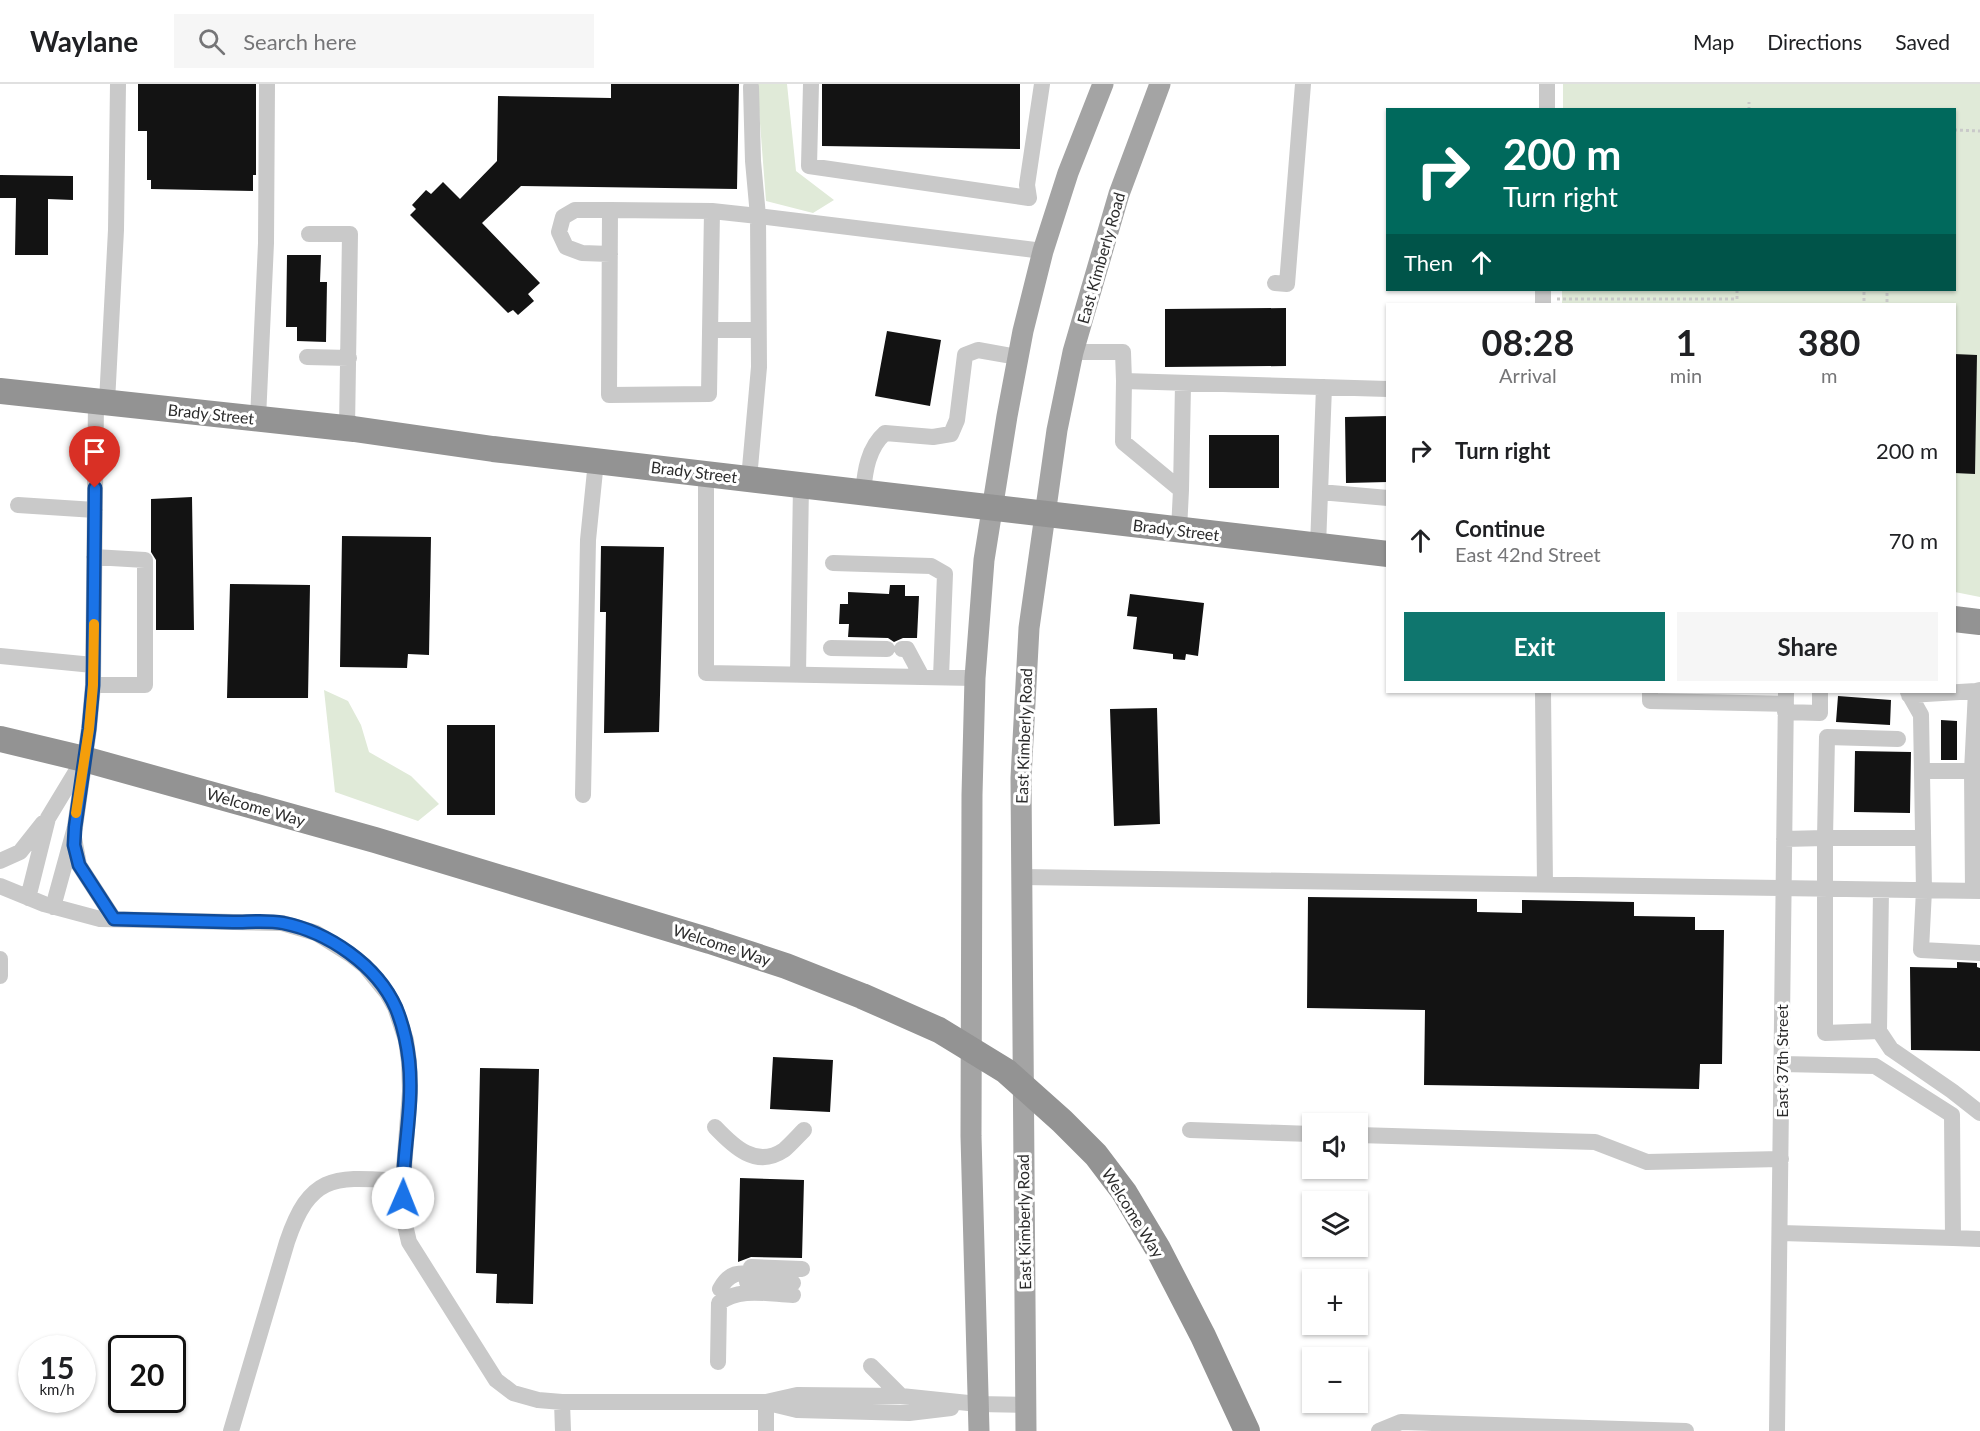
<!DOCTYPE html>
<meta charset="utf-8">
<style>
body{margin:0;font-family:Lato,sans-serif;background:#f6f6f6;color:#202124;height:100vh;display:flex;flex-direction:column;font-size:22px;white-space:nowrap}
*{box-sizing:border-box;margin:0}
p{font-size:20px;color:#757577}
.icon{flex:none;width:33px;height:33px;fill:none;stroke:currentColor;stroke-width:2;stroke-linecap:round;stroke-linejoin:round}
.map{position:relative;flex:1;overflow:hidden}
.details{position:absolute;left:1386px;top:219px;width:570px;height:390px;display:flex;flex-direction:column;background:#fff;border-radius:0px;box-shadow:0 2px 4px #0004}
.details>*{flex:none}
.guide{position:absolute;left:1386px;top:24px;width:570px;height:183px;border-radius:0px;box-shadow:0 2px 4px #0004;background:#00695c;color:#fff;overflow:hidden}
.buttons{position:absolute;left:1302px;top:1029px;display:grid;gap:12px}
.buttons a{display:grid;place-items:center;width:66px;height:66px;border-radius:0px;background:#fff;box-shadow:0 2px 4px #0004;font-size:30px}
.speed{position:absolute;left:18px;top:1251px;display:flex;gap:12px;font-size:30px;font-weight:700;text-align:center}
.speed>*{display:grid;place-content:center;width:78px;height:78px;border-radius:50%;background:#fff;box-shadow:0 2px 4px #0004;line-height:1}
.speed small{font-size:15px;font-weight:400}
.speed .limit{border:3px solid #111;border-radius:9px;background:#fff;color:#111}
.pin{position:absolute;display:grid;place-items:center;width:51px;height:51px;color:#fff;margin:-62px -26px;border-radius:50% 50% 50% 0;rotate:-45deg;box-shadow:0 0 6px #0007}
.pin .icon{rotate:45deg}
.me{position:absolute;width:66px;margin:-33px;rotate:1deg;stroke-linejoin:round;filter:drop-shadow(0 0 4px #0008)}
.turn{display:flex;align-items:center;gap:21px;height:126px;padding:0 18px;font-size:27px}
.turn .icon{width:78px;height:78px;stroke-width:2.5}
.turn b{display:block;font-size:42px;line-height:51px}
.then{display:flex;align-items:center;height:57px;padding:0 18px;background:#0003;gap:12px;font-size:22px}
.eta{display:flex;justify-content:space-evenly;align-items:center;height:102px;text-align:center}
.eta b{font-size:36px;font-weight:700;line-height:42px}
.button{display:flex;gap:12px;margin-top:auto;padding:12px 18px}
.button a{flex:1;height:69px;border-radius:0px;background:#0f766e;color:#fff;font-size:24px;font-weight:700;line-height:69px;text-align:center}
.button a+a{background:#f6f6f6;color:#202124}
ul{padding:0;list-style:none}
li{display:flex;align-items:center;gap:18px;height:90px;padding:0 18px}
li div{flex:1}
li b{display:block;font-size:22px}
li em{font-style:normal}
header{display:flex;align-items:center;gap:36px;box-sizing:border-box;height:84px;padding:0 30px;background:#fff;border-bottom:2px solid #e0e0e0}
header strong{font-size:28px}
nav{display:flex;gap:33px;margin-inline-start:auto;font-size:21px}
.search{width:420px;height:54px;background:#f6f6f6;display:flex;align-items:center;gap:15px;box-sizing:border-box;padding:0 21px;border-radius:0px;color:#757577;font-size:22px}
.map>svg:first-child{display:block}
.green{fill:#e0ead8}
.building{fill:#131313}
.lines{fill:none;stroke-linecap:round;stroke-linejoin:round}
.path{stroke:#c9c9c9;stroke-width:3;stroke-dasharray:3 3;stroke-linecap:butt}
.minor{stroke:#c9c9c9;stroke-width:16}
.major{stroke:#a4a4a4;stroke-width:21}
.highway{stroke:#939393;stroke-width:26}
.route-casing{stroke:#114b97;stroke-width:15}
.route{stroke:#1a73e8;stroke-width:10}
.slow{stroke:#f59e0b;stroke-width:10}
.labels{text-anchor:middle;stroke-width:6;stroke-linejoin:round;paint-order:stroke}
.street-label{font-size:16px;fill:#2c2c2c;stroke:#fff}
</style>
<header>
<strong>Waylane</strong>
<div class="search"><svg class="icon" aria-label="search" viewBox="0 0 24 24"><circle cx="10" cy="10" r="6"/><path d="M15 15l6 6"/></svg>Search here</div>
<nav><a>Map</a><a>Directions</a><a>Saved</a></nav>
</header>
<div class="map">
<svg width="1980" height="1347" viewBox="0 0 1980 1347">
<rect width="100%" height="100%" fill="#fff"/>
<path class="green" d="M757,0H787L796,87L834,116L813,129L766,117Z
M1563,0H1980V513L1955,508L1954,220H1562V206H1954V26L1563,25Z
M324,606L348,617L361,641L369,668L411,692L439,720L418,737L335,708Z"/>
<path class="building" d="M138,0H256V91H253V107L151,105V96H147V47H138Z
M611,0H739L737,105L521,102L482,139L540,199L528,210L534,217L518,231L513,226L508,229L410,131L416,125L412,121L426,106L431,110L443,98L460,115L497,77L498,12L611,14Z
M822,0H1020V65L822,62Z
M0,91L73,92V116L48,115V171H15L16,114H0Z
M287,171H321L320,198H327L326,258L297,257V243H286Z
M1286,224V282L1165,283V225Z
M887,247L941,256L930,322L875,312Z
M1954,270L1977,271L1975,390L1954,389Z
M1388,332V398L1346,399L1345,333Z
M1209,351H1279V404H1209Z
M192,413L194,546H156V476L151,468V415Z
M342,452L431,453L429,571L408,570L407,584L340,583Z
M601,462L664,463L659,648L604,649L606,528H600Z
M230,500L310,501L308,614H227Z
M890,501H905V512H919L917,554H903L894,558L888,554L848,553L849,540H839L840,520H848V508L889,510Z
M1130,510L1204,519L1198,572L1186,570L1185,576L1173,575V570L1133,565L1137,533L1127,532Z
M1838,612L1891,616L1890,641L1836,638Z
M1157,624L1160,740L1114,742L1110,625Z
M1941,636L1957,637V676H1941Z
M447,641H495V731H447Z
M1855,667L1911,668L1910,729L1854,728Z
M1308,813L1477,815V828L1522,829V816L1634,818V832L1695,833V846H1724L1722,980H1700L1699,1005L1424,1001L1425,926L1307,924Z
M1957,878L1977,879V883L1980,884V967L1911,966L1910,883L1957,884Z
M773,973L833,976L830,1028L770,1025Z
M480,984L539,985L533,1220L496,1219L497,1190L476,1189Z
M740,1094L804,1096L802,1174L751,1173L738,1178Z"/>
<g class="lines">
<path class="path" d="M1749,26V18
M1954,46L1980,47
M1557,215H1737V206
M1864,217V206
M1887,218V206"/>
<path class="minor" d="M811,0L809,82L1029,114L1027,101L1042,0
M1547,26V0
M712,127L709,310L609,311L610,126L712,127L758,132L753,77L751,3
M309,150H350L347,345
M610,170L582,169L566,163L559,148L563,133L575,126H610
M1275,199L1287,200L1303,0
M1543,220V206
M710,246H758
M1073,268H1123L1124,297L1388,305
M307,273L349,274
M1124,297L1123,358L1181,406L1183,300
M107,318L116,146L118,0
M258,335L266,159L267,0
M706,390V589L975,594
M749,395L759,283L758,132L1043,167
M863,408C865,387 868,364 885,349L933,353L951,350L957,336L965,271L978,266L1018,273
M1320,408L1388,414
M18,421L95,426
M1179,446L1181,406
M1318,462L1324,303
M833,479L931,482L945,490L941,593
M831,564L887,565
M902,565H907L922,593
M0,572L93,581
M798,590L801,401
M93,601H145V476L94,473
M1543,608L1545,801
M1650,608V617L1786,620
M1908,608L1921,631L1924,806L1921,866L1980,869
M1909,611L1976,607
M1785,628L1820,629V608
M1922,687H1972
M583,711L588,456L596,377
M74,754L79,781L114,835
M1784,755L1825,754L1827,653L1898,655
M0,777L20,768L43,739
M1022,793L1980,807
M0,802L44,820L100,835L282,839L316,849L351,871L365,882L387,909L395,923L406,956L409,978L410,1007L403,1097V1132L409,1158L496,1296L513,1309L538,1316L562,1318H766L797,1311L901,1312L978,1320L1025,1321
M1881,806L1879,947L1825,949V754H1923
M1973,807L1972,687L1976,607L1980,606
M28,814L48,734L80,681
M53,823L75,743L89,645L93,601L96,317
M0,875V892
M1879,947L1891,965L1952,1007L1980,1029
M715,1043C733,1062 756,1085 784,1066C791,1060 798,1052 804,1046
M1190,1046L1312,1050
M1358,1051L1595,1058L1647,1078L1781,1075
M1781,1149L1953,1154L1952,1031L1875,982L1782,980
M1953,1154L1980,1155
M751,1183L802,1185
M747,1198L793,1199
M720,1205C731,1185 742,1189 762,1190
M718,1278L719,1219C739,1203 768,1210 793,1211
M871,1282L901,1312
M562,1318L563,1347
M766,1318V1347
M768,1319L797,1326L909,1329L951,1324
M231,1347L287,1158C311,1087 336,1093 403,1097
M1379,1347L1401,1338L1686,1347
M1777,1347L1786,608"/>
<path class="major" d="M979,1347L971,1052L972,711L975,594L984,476L1007,332L1023,247L1043,167L1068,89L1103,0
M1026,1347L1021,694L1029,544L1057,346L1073,268L1119,110L1160,0"/>
<path class="highway" d="M0,307L354,345L493,365L1388,470
M1954,535L1980,538
M0,655L84,675L375,756L710,857L786,882L862,912L939,946L1006,987L1062,1037L1096,1071L1124,1108L1158,1165L1203,1252L1247,1347"/>
</g>
<g class="lines">
<g class="route-casing">
<path id="route" d="M95,404L93,601L89,645L75,743L74,761L79,781L114,835C153,836 193,837 233,838C249,838 267,836 283,839C328,848 377,881 396,924C403,941 407,959 409,977C414,1023 402,1069 403,1114"/>
</g>
<use href="#route" class="route"/>
<path class="slow" d="M76,729L89,645L93,601L94,540"/>
</g>
<g class="labels">
<g class="street-label">
<text transform="translate(1101 174) rotate(-74)" y="6">East Kimberly Road</text>
<text transform="translate(211 330) rotate(6)" y="6">Brady Street</text>
<text transform="translate(694 388) rotate(7)" y="6">Brady Street</text>
<text transform="translate(1176 446) rotate(7)" y="6">Brady Street</text>
<text transform="translate(1024 652) rotate(-88)" y="6">East Kimberly Road</text>
<text transform="translate(256 723) rotate(16)" y="6">Welcome Way</text>
<text transform="translate(722 861) rotate(18)" y="6">Welcome Way</text>
<text transform="translate(1782 977) rotate(-90)" y="6">East 37th Street</text>
<text transform="translate(1133 1129) rotate(58)" y="6">Welcome Way</text>
<text transform="translate(1024 1138) rotate(-91)" y="6">East Kimberly Road</text>
</g>
</g>
</svg>
<div class="buttons">
<a><svg class="icon" aria-label="sound" viewBox="0 0 24 24"><path d="M4 9h4l5-4v14l-5-4H4zM17 9q2 3 0 6"/></svg></a>
<a><svg class="icon" aria-label="layers" viewBox="0 0 24 24"><path d="M12 4l9 5-9 5-9-5zM3 14l9 5 9-5"/></svg></a>
<a>+</a>
<a>−</a>
</div>
<div class="speed"><div>15<small>km/h</small></div><div class="limit">20</div></div>
<div class="pin" style="left:95px;top:404px;background:#d93025"><svg class="icon" aria-label="arrive" viewBox="0 0 24 24"><path d="M6 21V4h12l-3 4 3 4H6"/></svg></div>
<svg class="me" style="left:403px;top:1114px" viewBox="-20 -20 40 40"><circle r="19" fill="#fff"/><path d="M0-13L10 11 0 6-10 11z" fill="#1a73e8"/></svg>
<div class="guide">
<div class="turn"><svg class="icon" aria-label="right" viewBox="0 0 24 24"><path d="M7 20v-9h11M14 6l5 5-5 5"/></svg><div><b>200 m</b>Turn right</div></div>
<div class="then">Then<svg class="icon" aria-label="ahead" viewBox="0 0 24 24"><path d="M12 20V5M6 11l6-6 6 6"/></svg></div>
</div>
<section class="details">
<div class="eta">
<div><b>08:28</b><p>Arrival</p></div>
<div><b>1</b><p>min</p></div>
<div><b>380</b><p>m</p></div>
</div>
<ul>
<li><svg class="icon" aria-label="right" viewBox="0 0 24 24"><path d="M7 20v-9h11M14 6l5 5-5 5"/></svg><div><b>Turn right</b></div><em>200 m</em></li>
<li><svg class="icon" aria-label="ahead" viewBox="0 0 24 24"><path d="M12 20V5M6 11l6-6 6 6"/></svg><div><b>Continue</b><p>East 42nd Street</p></div><em>70 m</em></li>
</ul>
<div class="button"><a>Exit</a><a>Share</a></div>
</section>
</div>
